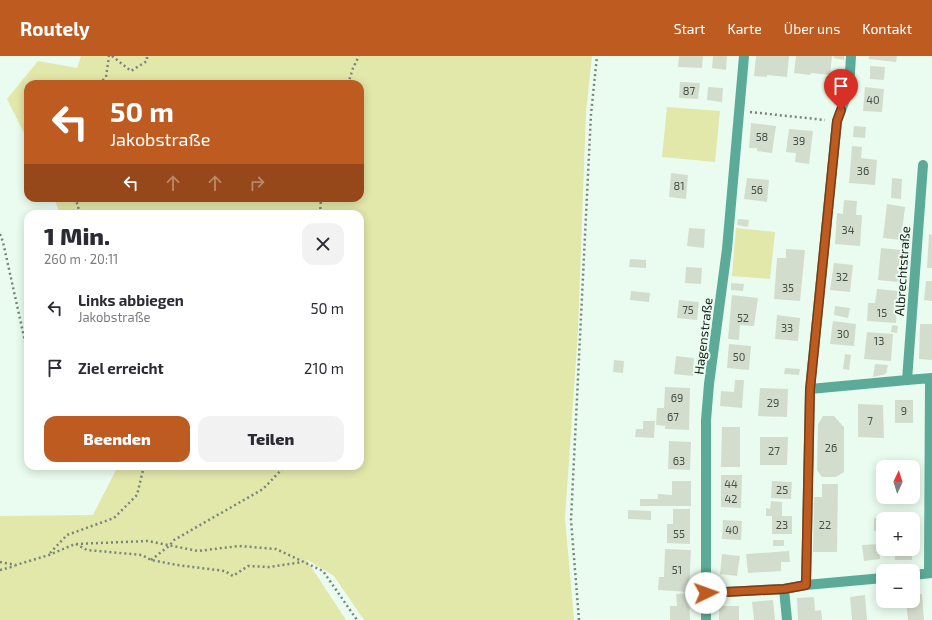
<!DOCTYPE html>
<html lang="de">
<meta charset="utf-8">
<style>
body{margin:0;font-family:"Exo 2",sans-serif;background:#f2f2f3;color:#2b2b33;height:100vh;display:flex;flex-direction:column;font-size:15px;white-space:nowrap}
*{box-sizing:border-box;margin:0}
p{font-size:13px;color:#7c7c81}
.icon{flex:none;width:22px;height:22px;fill:none;stroke:currentColor;stroke-width:2;stroke-linecap:round;stroke-linejoin:round}
.map{position:relative;flex:1;overflow:hidden}
.sheet{position:absolute;left:24px;top:154px;width:340px;height:260px;display:flex;flex-direction:column;background:#fff;border-radius:12px;box-shadow:0 2px 10px #0003}
.sheet>*{flex:none}
.banner{position:absolute;left:24px;top:24px;width:340px;height:122px;border-radius:12px;box-shadow:0 2px 10px #0003;background:#bd5b21;color:#fff;overflow:hidden}
.needle{width:26px;rotate:4deg}
.tools{position:absolute;left:876px;top:404px;display:grid;gap:8px}
.tools a{display:grid;place-items:center;width:44px;height:44px;border-radius:8px;background:#fff;box-shadow:0 2px 10px #0003;font-size:20px}
.pin{position:absolute;display:grid;place-items:center;width:34px;height:34px;color:#fff;margin:-41px -17px;border-radius:50% 50% 50% 0;rotate:-45deg;box-shadow:0 0 4px #0007}
.pin .icon{rotate:45deg}
.me{position:absolute;width:44px;margin:-22px;rotate:87deg;stroke-linejoin:round;filter:drop-shadow(0 0 3px #0008)}
.turn{display:flex;align-items:center;gap:14px;height:84px;padding:0 20px;font-size:18px}
.turn .icon{width:52px;height:52px;stroke-width:2.5}
.turn b{display:block;font-size:28px;line-height:34px}
.lanes{display:flex;align-items:center;height:38px;padding:0 20px;background:#0003;justify-content:center;gap:20px;direction:ltr}
.lanes .off{opacity:.35}
.round{display:grid;place-items:center;flex:none;width:42px;height:42px;border-radius:12px;background:#f2f2f3}
.head{display:flex;align-items:center;justify-content:space-between;height:68px;padding:0 20px}
h1{font-size:24px;font-weight:800;line-height:30px}
.cta{display:flex;gap:8px;margin-top:auto;padding:8px 20px}
.cta a{flex:1;height:46px;border-radius:12px;background:#bd5b21;color:#fff;font-size:16px;font-weight:800;line-height:46px;text-align:center}
.cta a+a{background:#f2f2f3;color:#2b2b33}
ul{padding:0;list-style:none}
li{display:flex;align-items:center;gap:12px;height:60px;padding:0 20px}
li div{flex:1}
li b{display:block;font-size:15px}
li em{font-style:normal}
header{display:flex;align-items:center;gap:24px;box-sizing:border-box;height:56px;padding:0 20px;background:#bd5b21;color:#fff}
header strong{font-size:19px}
nav{display:flex;gap:22px;margin-inline-start:auto;font-size:14px}
.map>svg:first-child{display:block}
.green{fill:#e2e7aa}
.building{fill:#d3ddcd}
.lines{fill:none;stroke-linecap:round;stroke-linejoin:round}
.path{stroke:#79857c;stroke-width:2.5;stroke-dasharray:2 3;stroke-linecap:butt}
.minor{stroke:#5cab98;stroke-width:10}
.route-casing{stroke:#7b3b15;stroke-width:10}
.route{stroke:#bd5b21;stroke-width:7}
.labels{text-anchor:middle;stroke-width:4;stroke-linejoin:round;paint-order:stroke}
.number-label{font-size:11px;fill:#464d46}
.street-label{font-size:13px;fill:#171d19;stroke:#eafcef}
</style>
<header>
<strong>Routely</strong>
<nav><a>Start</a><a>Karte</a><a>Über uns</a><a>Kontakt</a></nav>
</header>
<div class="map">
<svg width="932" height="564" viewBox="0 0 932 564">
<rect width="100%" height="100%" fill="#eafcef"/>
<path class="green" d="M81,0H592L586,56L578,275L565,462L574,564H364L334,520L306,503L346,564H0V460L93,459L118,410H360V158H60L54,142H360V28H28V85L7,43L38,5L77,12Z
M667,51L720,55L715,106L662,101Z
M736,172L775,176L770,223L732,220Z"/>
<path class="building" d="M679,0H703L702,12L678,11Z
M713,0H727L726,14L712,12Z
M756,0H789L787,21L767,19V21L754,20Z
M796,0H832L830,19L811,17L810,19L794,17Z
M834,0H844V4L834,2Z
M869,0H897L896,6L869,3Z
M870,10L885,11L884,24L870,23Z
M831,21H840V31H830Z
M680,26L700,27L698,43L679,42Z
M708,31L723,32L722,46L707,44Z
M865,31L884,33L882,56L863,55Z
M751,67L776,70L772,97L757,95V92H749Z
M854,70L866,71L865,82L853,81Z
M789,73L813,75L809,108L795,106L796,97L786,96Z
M852,90L862,91L861,102L877,104L875,129L849,127Z
M671,117L688,119L686,143L669,141Z
M747,122L769,124L767,146L744,143Z
M892,122L902,123L901,143L891,142Z
M844,144L857,145L856,159H862L860,190L835,188L837,157L843,158Z
M887,148L905,151L901,184L883,182Z
M738,163L749,164L748,171L737,169Z
M689,172L705,173L704,192L687,190Z
M929,178L932,179V212H927Z
M881,192L901,194L898,226L878,224Z
M786,193L805,194L800,245L774,243L777,202H786Z
M630,203L646,204V212L629,211Z
M834,207L853,209L850,236L830,234Z
M686,211L702,212L701,228L685,227Z
M926,225H932V245L924,244Z
M731,227L744,228L743,235L731,234Z
M877,233L898,235L896,267L867,265L868,247H875Z
M631,235L650,237L649,246L630,244Z
M732,239L758,242L754,270L740,269L739,284L728,283Z
M679,244L699,246L697,264L677,262Z
M835,250L850,252L848,262L834,259Z
M777,259L800,262L798,285L775,283Z
M833,265L856,268L854,290L830,288Z
M920,268H932V304L919,303Z
M892,269L898,270L897,277L891,276Z
M867,276L893,278L891,305L864,303Z
M729,288L751,290L749,314L727,312Z
M845,298L851,299L849,314L843,313Z
M676,300L694,302L693,320L674,318Z
M614,304L624,305L623,317L613,316Z
M875,308L888,309L886,318L873,321Z
M785,312L800,313L799,319L784,318Z
M735,324H744L742,352L720,350L721,335L734,336Z
M665,331L690,332L689,374L665,373V370L656,369L657,352H664Z
M760,332L788,333L787,361L758,360Z
M895,344H913V367H895Z
M858,348L883,349L884,382L858,381Z
M823,360H834L844,371V416L836,421H822L817,414L818,368Z
M643,365H655L654,382L635,381L636,373H643Z
M722,371H740V411H721Z
M760,381H788L787,409H760Z
M669,385L691,386L690,414L668,413Z
M721,419H742L741,452L721,451Z
M672,425H691V450H640V443H658V438L672,439Z
M772,425L792,426L791,443L771,442Z
M822,428H838L837,496H813L814,441H822Z
M771,445L782,446V460H792V478H772V460H766V452L770,453Z
M673,453H690V488L667,487V468H673Z
M628,454L651,455V464L628,463Z
M893,460L913,461V463H893Z
M874,462H883V475H874Z
M723,464L742,465L741,484L722,483Z
M773,484H784V490H773Z
M879,488L880,503L864,505L862,489Z
M665,493L691,494L689,536L658,534L659,521H664Z
M895,493H912V504H895Z
M789,495L790,506H781V515L748,517L746,498Z
M722,498L740,500L737,520L720,518Z
M689,537L690,564H670V550H677L676,538Z
M913,538H922L924,564H908L906,545H913Z
M865,539L867,564H852L850,541Z
M814,541L815,555L821,554L822,564H798L797,542Z
M773,544L775,564H754L752,546Z
M719,550H739V564H719Z"/>
<g class="lines">
<path class="path" d="M112,0L131,15L147,5V0
M99,28L106,21L109,0
M348,28L353,12L359,0
M28,35L25,36L28,44
M750,56L825,64
M74,142L78,149L79,158
M320,158L321,142
M0,178L3,186L28,299
M76,488L87,494L142,499L151,504L177,509L225,515L233,520L248,510L269,511L302,506
M50,497L67,479L114,462L137,439L144,410
M151,504L169,490L174,484L263,433L285,410
M0,506L16,509L49,499L75,488L148,485L198,495L239,490L276,493L323,515L357,564
M0,514L15,510
M579,564L571,464L591,58L597,0"/>
<path class="minor" d="M907,324L923,109
M810,333L907,324L932,322
M929,517L930,323
M913,519L932,517
M806,529L810,333L837,65L849,33L851,0
M784,533L787,564
M706,537L784,533L806,529L883,522
M706,564V364L709,328L727,193L744,0"/>
</g>
<g class="lines">
<g class="route-casing">
<path id="route" d="M706,537L784,533L806,529L810,334L837,65L841,54"/>
</g>
<use href="#route" class="route"/>
</g>
<g class="labels">
<g class="number-label">
<text x="689" y="39">87</text>
<text x="873" y="48">40</text>
<text x="762" y="85">58</text>
<text x="799" y="89">39</text>
<text x="863" y="119">36</text>
<text x="679" y="134">81</text>
<text x="757" y="138">56</text>
<text x="848" y="178">34</text>
<text x="842" y="225">32</text>
<text x="788" y="236">35</text>
<text x="688" y="258">75</text>
<text x="882" y="261">15</text>
<text x="743" y="266">52</text>
<text x="787" y="276">33</text>
<text x="843" y="282">30</text>
<text x="879" y="289">13</text>
<text x="739" y="305">50</text>
<text x="677" y="346">69</text>
<text x="773" y="351">29</text>
<text x="904" y="359">9</text>
<text x="673" y="365">67</text>
<text x="870" y="369">7</text>
<text x="831" y="396">26</text>
<text x="774" y="399">27</text>
<text x="679" y="409">63</text>
<text x="731" y="432">44</text>
<text x="782" y="438">25</text>
<text x="731" y="447">42</text>
<text x="782" y="473">23</text>
<text x="825" y="473">22</text>
<text x="732" y="478">40</text>
<text x="679" y="482">55</text>
<text x="677" y="518">51</text>
</g>
<g class="street-label">
<text transform="translate(902 215) rotate(-86)" y="5">Albrechtstraße</text>
<text transform="translate(703 280) rotate(-83)" y="5">Hagenstraße</text>
</g>
</g>
</svg>
<div class="tools">
<a><svg class="needle" viewBox="-14 -14 28 28"><path d="M0-13l5 13h-10z" fill="#e53935"/><path d="M0 13l5-13h-10z" fill="#7c7c81"/></svg></a>
<a>+</a>
<a>−</a>
</div>
<div class="pin" style="left:841px;top:54px;background:#d93025"><svg class="icon" aria-label="arrive" viewBox="0 0 24 24"><path d="M6 21V4h12l-3 4 3 4H6"/></svg></div>
<svg class="me" style="left:706px;top:537px" viewBox="-20 -20 40 40"><circle r="19" fill="#fff"/><path d="M0-13L10 11 0 6-10 11z" fill="#bd5b21"/></svg>
<div class="banner">
<div class="turn"><svg class="icon" aria-label="left" viewBox="0 0 24 24"><path d="M17 20v-9H6M10 6l-5 5 5 5"/></svg><div><b>50 m</b>Jakobstraße</div></div>
<div class="lanes"><svg class="icon" aria-label="left" viewBox="0 0 24 24"><path d="M17 20v-9H6M10 6l-5 5 5 5"/></svg><svg class="icon off" aria-label="ahead" viewBox="0 0 24 24"><path d="M12 20V5M6 11l6-6 6 6"/></svg><svg class="icon off" aria-label="ahead" viewBox="0 0 24 24"><path d="M12 20V5M6 11l6-6 6 6"/></svg><svg class="icon off" aria-label="right" viewBox="0 0 24 24"><path d="M7 20v-9h11M14 6l5 5-5 5"/></svg></div>
</div>
<section class="sheet">
<div class="head"><div><h1>1 Min.</h1><p>260 m · 20:11</p></div><a class="round"><svg class="icon" aria-label="close" viewBox="0 0 24 24"><path d="M6 6l12 12M18 6L6 18"/></svg></a></div>
<ul>
<li><svg class="icon" aria-label="left" viewBox="0 0 24 24"><path d="M17 20v-9H6M10 6l-5 5 5 5"/></svg><div><b>Links abbiegen</b><p>Jakobstraße</p></div><em>50 m</em></li>
<li><svg class="icon" aria-label="arrive" viewBox="0 0 24 24"><path d="M6 21V4h12l-3 4 3 4H6"/></svg><div><b>Ziel erreicht</b></div><em>210 m</em></li>
</ul>
<div class="cta"><a>Beenden</a><a>Teilen</a></div>
</section>
</div>
